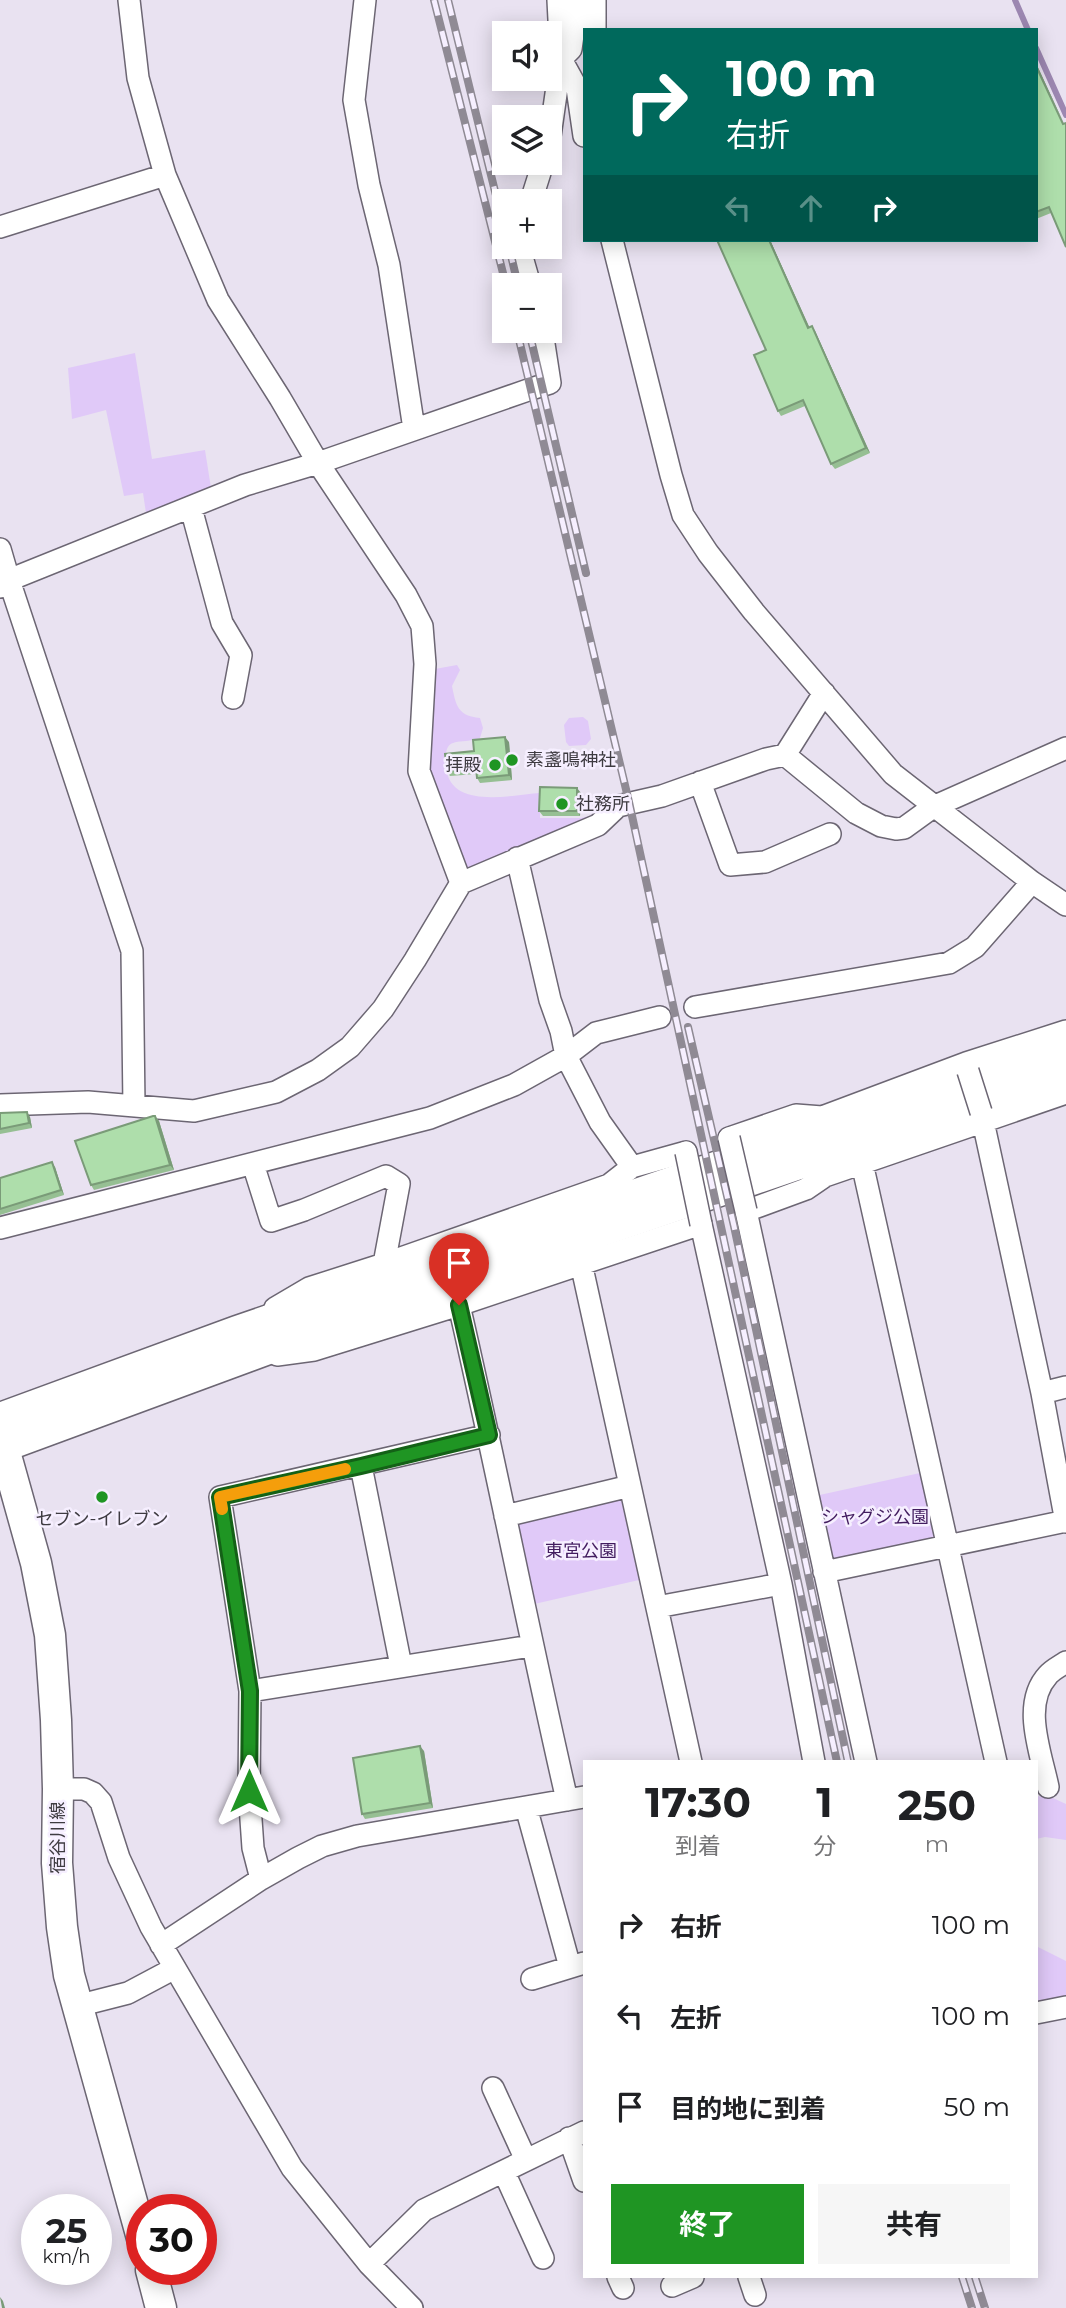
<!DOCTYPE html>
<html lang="ja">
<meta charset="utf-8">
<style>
body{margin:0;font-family:Montserrat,"Noto Sans JP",sans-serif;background:#f6f6f6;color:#202124;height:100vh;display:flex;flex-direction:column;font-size:26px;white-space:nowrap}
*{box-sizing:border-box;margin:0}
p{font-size:23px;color:#757577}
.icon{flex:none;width:38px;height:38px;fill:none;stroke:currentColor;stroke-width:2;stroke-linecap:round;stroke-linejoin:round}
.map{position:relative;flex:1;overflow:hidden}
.details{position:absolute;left:583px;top:1760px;width:455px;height:518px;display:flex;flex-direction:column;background:#fff;border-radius:0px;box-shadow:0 4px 18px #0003}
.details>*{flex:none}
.top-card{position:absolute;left:583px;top:28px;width:455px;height:214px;border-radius:0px;box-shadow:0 4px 18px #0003;background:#00695c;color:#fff;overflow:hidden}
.tools{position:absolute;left:492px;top:21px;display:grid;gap:14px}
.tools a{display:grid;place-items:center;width:70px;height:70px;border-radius:0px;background:#fff;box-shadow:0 4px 18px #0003;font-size:35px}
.speed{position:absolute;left:21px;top:2194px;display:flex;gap:14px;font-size:35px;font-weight:700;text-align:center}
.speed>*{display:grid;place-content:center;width:91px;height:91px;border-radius:50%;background:#fff;box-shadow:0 4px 18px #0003;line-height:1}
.speed small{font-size:18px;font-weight:400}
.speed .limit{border:10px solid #d22;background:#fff;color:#111}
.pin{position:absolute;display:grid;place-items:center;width:60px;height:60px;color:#fff;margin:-72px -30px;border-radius:50% 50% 50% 0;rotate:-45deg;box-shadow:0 0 7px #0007}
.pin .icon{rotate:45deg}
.me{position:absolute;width:77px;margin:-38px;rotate:0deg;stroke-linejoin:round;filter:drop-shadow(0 0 5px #0008)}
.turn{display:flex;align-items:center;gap:24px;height:147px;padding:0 28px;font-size:32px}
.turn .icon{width:91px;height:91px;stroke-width:2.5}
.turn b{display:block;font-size:49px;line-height:60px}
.lanes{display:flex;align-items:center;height:66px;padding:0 28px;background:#0003;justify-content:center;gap:35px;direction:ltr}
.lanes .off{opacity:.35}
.eta{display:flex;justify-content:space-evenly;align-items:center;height:119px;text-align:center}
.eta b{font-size:42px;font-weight:700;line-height:49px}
.button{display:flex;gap:14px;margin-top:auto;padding:14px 28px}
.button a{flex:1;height:80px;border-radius:0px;background:#1f9523;color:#fff;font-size:28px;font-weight:700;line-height:80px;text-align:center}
.button a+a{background:#f6f6f6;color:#202124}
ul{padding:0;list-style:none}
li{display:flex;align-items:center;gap:21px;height:91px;padding:0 28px}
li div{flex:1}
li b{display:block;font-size:26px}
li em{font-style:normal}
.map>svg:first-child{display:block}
.green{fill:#e0c9f8}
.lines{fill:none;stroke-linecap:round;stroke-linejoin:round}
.stream{stroke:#9c87b1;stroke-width:6}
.street-casing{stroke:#6c6673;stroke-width:24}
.secondary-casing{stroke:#6c6673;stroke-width:33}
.street{stroke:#fff;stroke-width:21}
.secondary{stroke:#fff;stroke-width:30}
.rail-casing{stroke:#8f8a94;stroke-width:8}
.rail{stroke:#f6efff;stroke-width:5;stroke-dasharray:16;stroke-linecap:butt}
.street-bridge-casing{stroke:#6c6673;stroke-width:24;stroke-linecap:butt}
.street-bridge{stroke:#fff;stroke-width:21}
.wall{fill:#96bf93}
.shaded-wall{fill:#7a9b78}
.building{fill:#aedeab;stroke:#7a9b78;stroke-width:2}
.route-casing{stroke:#146117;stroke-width:18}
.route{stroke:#1f9523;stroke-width:12}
.slow{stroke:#f59e0b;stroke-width:12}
.poi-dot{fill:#1f9523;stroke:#f6efff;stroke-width:2.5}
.labels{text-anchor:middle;stroke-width:5;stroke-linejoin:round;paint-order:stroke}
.poi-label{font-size:18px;fill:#3e3b41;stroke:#f6efff;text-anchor:start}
.park-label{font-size:18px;fill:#421c5f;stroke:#f6efff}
.street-label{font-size:18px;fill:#3e3b41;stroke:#f6efff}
</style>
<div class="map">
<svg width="1066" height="2308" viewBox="0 0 1066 2308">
<rect width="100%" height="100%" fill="#e9e2f1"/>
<path class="green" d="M135,353L152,459L205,450L211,488L146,513L143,493L124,496L106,410L72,419L68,368Z
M457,665L460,670L452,686C456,706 458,716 480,718L483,728L480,738C458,746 443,733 446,767C450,810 510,795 540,793V818H581L598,814L464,872L425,768L431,673L435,669Z
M583,717L588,721L591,739L586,745L569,746L566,742L564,725L569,718Z
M920,1473L934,1538L830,1561L815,1496Z
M621,1499L639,1580L530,1605L512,1523Z
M1036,1796L1053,1798L1066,1804V1840L1045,1837L1036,1839Z
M1036,1946L1066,1961V2000L1036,2008Z"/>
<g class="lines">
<path class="stream" d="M1015,0L1028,30
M1036,48L1066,115"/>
<g class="street-casing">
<path id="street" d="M129,0L138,78L165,175L218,300L280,398L318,463L406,595L422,626L425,664L419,771L461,883
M365,0L354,100L369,185L389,265L414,429
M558,0L561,59L571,49L578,0
M595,0V30
M561,59L577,88L584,136
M550,136L561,59
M531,201L543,163
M0,227L165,175
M612,240L671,475L683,515L708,553L754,612L893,774L1032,882L1066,905
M523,247L522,257L530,285
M191,508L222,623L241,655L233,698
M0,549L9,580L132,951L134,1106
M0,587L9,580L245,485L318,463L531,389L550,383L542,331
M785,755L824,693
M700,782L730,865L765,862L830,834
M517,858L550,1000L561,1031L566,1056L600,1122L632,1167
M695,1007L949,963L975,947L1032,882
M0,1105L88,1102L194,1111L276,1092L318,1070L350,1047L383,1009L415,960L461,883L598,825L618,806L662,796L766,759L785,755L856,813L881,826L896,829L904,828L933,807L1066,748
M981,1112L1042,1393L1066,1522
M729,1138L796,1115L822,1117L966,1063L1066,1031
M862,1163L996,1762
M253,1164L271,1221L304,1210L386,1176L399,1184L384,1264
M0,1228L430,1118L514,1085L566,1056L596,1033L660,1017
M581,1263L691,1762
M459,1305C497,1470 529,1635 567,1800
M275,1308L309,1288L384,1264L609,1185L632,1167L686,1152
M277,1355L314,1350L459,1305L701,1224L781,1584
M1042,1393L1066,1387
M489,1435L220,1497L250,1691L531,1646
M361,1466L401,1666
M505,1516L630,1486
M824,1572L1066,1521
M657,1607L781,1584L814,1762
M250,1691L249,1791L253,1848L261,1879
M866,1762L746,1211L806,1189L825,1176L1066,1093
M1048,1787C1041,1753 1021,1704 1048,1675C1052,1670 1060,1666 1066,1662
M58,1789H84L93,1793L101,1802L119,1858L151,1927L292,2168L369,2264L412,2308
M526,1807L570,1967
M161,1945L261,1879L298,1858L322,1846L357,1836L584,1797
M532,1979L584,1963
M77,2006L128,1993L175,1968
M1036,2013L1066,2007
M493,2088L526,2160
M569,2138L584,2181
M504,2172L543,2258
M369,2264L424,2210L584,2132
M618,2277L623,2288
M749,2277L755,2295
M672,2286L693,2277"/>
</g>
<g class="secondary-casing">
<path id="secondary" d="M0,1418L237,1331L1066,1047
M0,1434L36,1563L50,1635L56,1720L58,1789L57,1863L62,1927L69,1975L142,2238
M0,1448L423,1292L1066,1073
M151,2270L161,2308"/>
</g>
<use href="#street" class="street"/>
<use href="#secondary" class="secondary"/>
<g class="rail-casing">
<path id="rail" d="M434,0L506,285
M448,0L504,228
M509,247L518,285
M517,331L629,802L837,1762
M529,331L586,573
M688,1027L734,1226L848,1762
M962,2277L972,2308
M975,2277L985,2308"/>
</g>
<use href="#rail" class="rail"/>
<g class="street-bridge-casing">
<path id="street-bridge" d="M968,1071L981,1112
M729,1138L746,1211
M686,1152L701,1224"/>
</g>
<use href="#street-bridge" class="street-bridge"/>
</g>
<path class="wall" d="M1036,63L1051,213L1036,219Z
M717,240H770L809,327L815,331L870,453L835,469L831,464L805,406L781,416L778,411L766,350Z
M509,742L512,780L480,783L477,778L476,774L450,776L447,771L474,751Z
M581,793L580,816H543L539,811Z
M0,1113L30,1117L32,1128L0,1134Z
M155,1116L159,1121L174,1170L94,1190L91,1185Z
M55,1167L64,1195L0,1215V1178Z
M424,1751L433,1808L365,1819L362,1814Z"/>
<path class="shaded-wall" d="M1036,63L1066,128L1036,66Z
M769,240H770L812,333L808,328Z
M812,326L815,331L870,453L866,448Z
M505,737L509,742L512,780L509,775Z
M577,788L581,793L580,816L577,811Z
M27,1112L30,1117L32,1128L29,1123Z
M155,1116L159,1121L174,1170L170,1165Z
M52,1162L55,1167L64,1195L61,1190Z
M420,1746L424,1751L433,1808L430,1803Z
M0,2297L3,2301L5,2308H2Z"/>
<path class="building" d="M1036,66L1063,124L1066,123V247L1049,207L1036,212Z
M717,240H769L808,328L812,326L866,448L831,464L803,400L778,411L754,355L766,350Z
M505,737L509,775L477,778L476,768L447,771L445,754L474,751L473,740Z
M540,787L577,788V811H539Z
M27,1112L29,1123L0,1129V1113Z
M153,1116H155L170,1165L91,1185L75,1141Z
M52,1162L61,1190L0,1209V1178Z
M420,1746L430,1803L362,1814L353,1758Z"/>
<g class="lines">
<g class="route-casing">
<path id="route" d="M249,1791L250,1691L220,1497L361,1466L489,1435L459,1305"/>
</g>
<use href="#route" class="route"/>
<path class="slow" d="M222,1509L220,1497L345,1469"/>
</g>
<g class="poi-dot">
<circle cx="512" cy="760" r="7"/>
<circle cx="495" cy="765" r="7"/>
<circle cx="562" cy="804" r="7"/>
<circle cx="102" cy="1497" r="7"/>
</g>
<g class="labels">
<g class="poi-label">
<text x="526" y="766">素盞鳴神社</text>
<text x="481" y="771" text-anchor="end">拝殿</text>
<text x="576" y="810">社務所</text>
<text x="102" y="1525" text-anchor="middle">セブン-イレブン</text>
</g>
<g class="park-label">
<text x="875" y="1523">シャグジ公園</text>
<text x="581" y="1557">東宮公園</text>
</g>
<g class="street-label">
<text transform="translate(58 1838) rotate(-90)" y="6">宿谷川線</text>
</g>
</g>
</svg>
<div class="tools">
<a><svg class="icon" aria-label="sound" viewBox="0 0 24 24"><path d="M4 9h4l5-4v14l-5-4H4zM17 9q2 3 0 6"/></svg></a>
<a><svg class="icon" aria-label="layers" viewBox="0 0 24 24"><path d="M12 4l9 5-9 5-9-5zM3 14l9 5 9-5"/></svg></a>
<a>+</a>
<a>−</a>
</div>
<div class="speed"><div>25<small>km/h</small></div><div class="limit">30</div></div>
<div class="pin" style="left:459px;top:1305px;background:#d93025"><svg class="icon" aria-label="arrive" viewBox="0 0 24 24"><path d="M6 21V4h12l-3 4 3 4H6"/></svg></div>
<svg class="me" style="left:249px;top:1791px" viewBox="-20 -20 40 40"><path d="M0-17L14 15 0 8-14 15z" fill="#1f9523" stroke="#fff" stroke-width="4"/></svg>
<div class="top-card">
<div class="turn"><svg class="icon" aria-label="right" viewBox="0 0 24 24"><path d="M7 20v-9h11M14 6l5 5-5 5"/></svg><div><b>100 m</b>右折</div></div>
<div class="lanes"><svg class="icon off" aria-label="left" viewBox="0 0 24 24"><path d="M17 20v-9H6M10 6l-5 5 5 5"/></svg><svg class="icon off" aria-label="ahead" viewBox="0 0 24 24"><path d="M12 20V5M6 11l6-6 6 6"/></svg><svg class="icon" aria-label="right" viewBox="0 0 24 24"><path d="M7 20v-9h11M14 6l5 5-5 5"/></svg></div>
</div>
<section class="details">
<div class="eta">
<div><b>17:30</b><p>到着</p></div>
<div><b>1</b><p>分</p></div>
<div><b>250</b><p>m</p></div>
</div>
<ul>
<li><svg class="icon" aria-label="right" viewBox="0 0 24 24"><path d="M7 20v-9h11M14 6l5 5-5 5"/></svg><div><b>右折</b></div><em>100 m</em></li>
<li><svg class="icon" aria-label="left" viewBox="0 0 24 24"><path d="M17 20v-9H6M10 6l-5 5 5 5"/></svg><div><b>左折</b></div><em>100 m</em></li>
<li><svg class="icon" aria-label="arrive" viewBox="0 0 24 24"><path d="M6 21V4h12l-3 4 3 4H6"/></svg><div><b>目的地に到着</b></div><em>50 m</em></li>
</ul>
<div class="button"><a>終了</a><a>共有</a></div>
</section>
</div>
